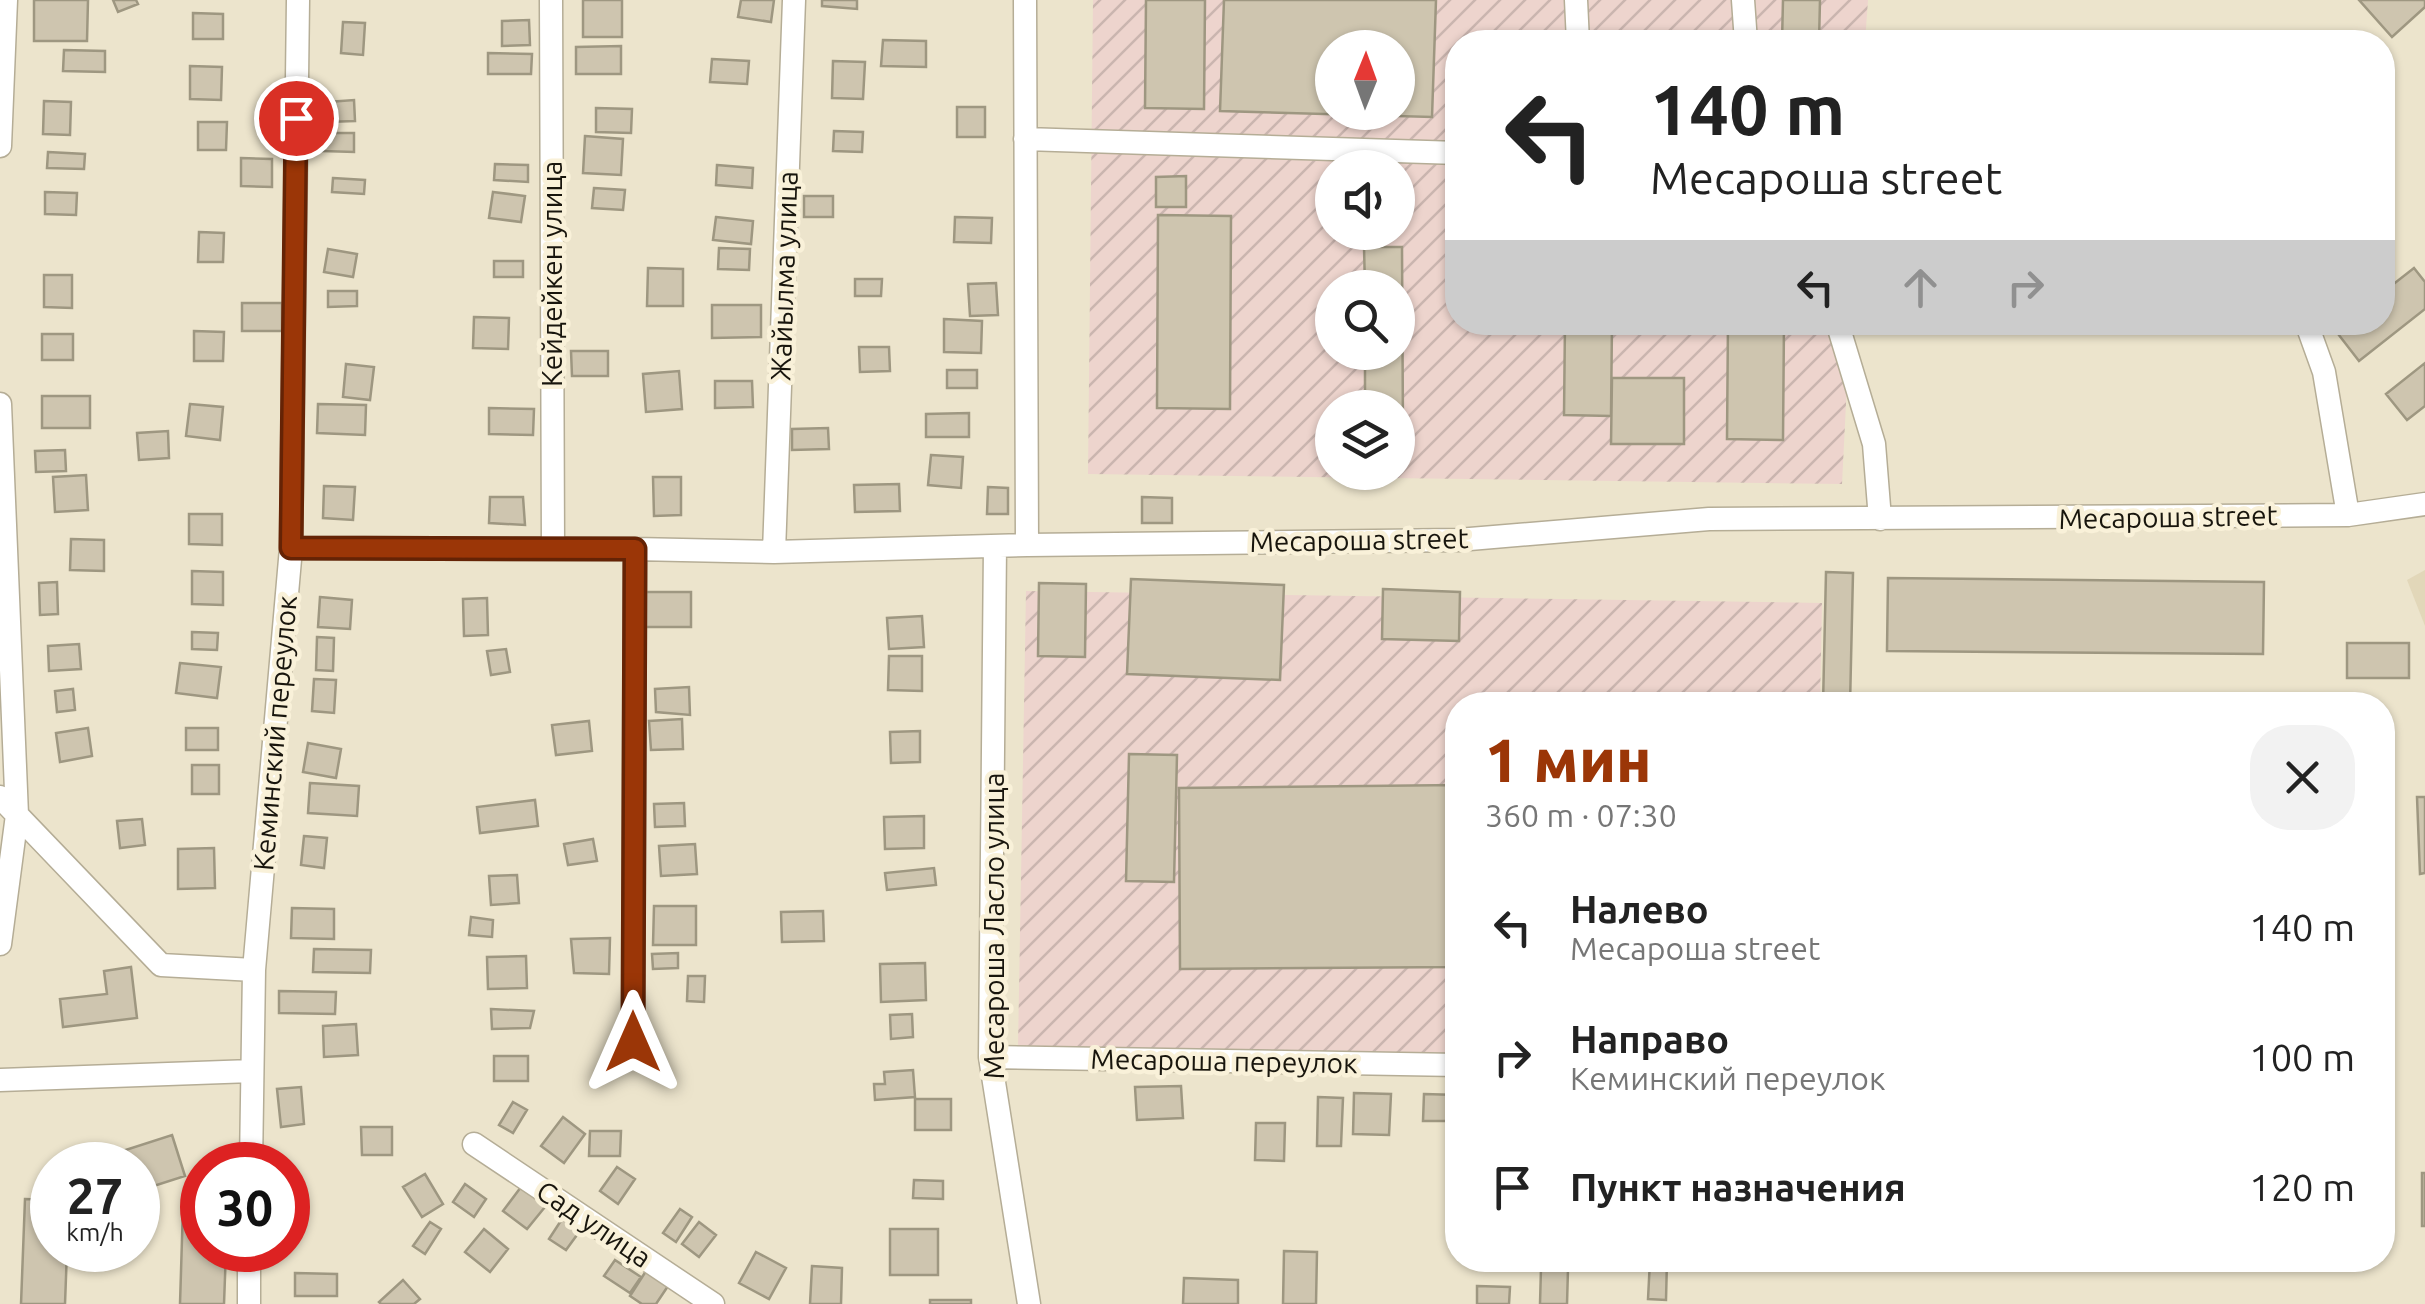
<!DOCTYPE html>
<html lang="ru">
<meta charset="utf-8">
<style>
body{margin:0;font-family:Ubuntu,sans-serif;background:#f2f2f2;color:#222;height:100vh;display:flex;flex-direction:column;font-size:38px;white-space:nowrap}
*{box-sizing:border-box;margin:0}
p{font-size:32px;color:#767676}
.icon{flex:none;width:55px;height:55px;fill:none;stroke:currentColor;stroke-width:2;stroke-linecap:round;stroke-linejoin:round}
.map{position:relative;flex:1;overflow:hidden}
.details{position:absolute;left:1445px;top:692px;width:950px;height:580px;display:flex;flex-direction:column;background:#fff;border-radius:40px;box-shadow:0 2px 8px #0004}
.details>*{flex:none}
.hud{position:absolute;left:1445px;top:30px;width:950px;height:305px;border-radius:40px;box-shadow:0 2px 8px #0004;background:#fff;color:#222;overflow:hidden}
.needle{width:65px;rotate:1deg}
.tools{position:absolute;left:1315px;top:30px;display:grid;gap:20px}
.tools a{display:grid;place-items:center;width:100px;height:100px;border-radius:50%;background:#fff;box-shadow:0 2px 8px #0004;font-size:50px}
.speed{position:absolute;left:30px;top:1142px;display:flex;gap:20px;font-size:50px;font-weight:700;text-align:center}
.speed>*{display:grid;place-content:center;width:130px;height:130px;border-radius:50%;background:#fff;box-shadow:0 2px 8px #0004;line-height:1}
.speed small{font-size:25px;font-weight:400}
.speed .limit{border:15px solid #d22;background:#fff;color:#111}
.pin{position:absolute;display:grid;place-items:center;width:85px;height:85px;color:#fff;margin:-42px;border:5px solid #fff;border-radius:50%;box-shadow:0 2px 10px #0007}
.me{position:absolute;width:110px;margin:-55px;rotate:0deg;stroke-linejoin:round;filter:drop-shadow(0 0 8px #0008)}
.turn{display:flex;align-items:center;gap:35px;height:210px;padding:0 40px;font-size:45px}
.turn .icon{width:130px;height:130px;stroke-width:2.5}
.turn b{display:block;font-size:70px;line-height:85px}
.lanes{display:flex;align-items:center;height:95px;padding:0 40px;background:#0003;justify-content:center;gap:50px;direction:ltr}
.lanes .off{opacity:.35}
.round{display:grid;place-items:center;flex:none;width:105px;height:105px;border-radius:40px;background:#f2f2f2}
.headline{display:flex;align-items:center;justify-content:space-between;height:170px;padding:0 40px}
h1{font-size:60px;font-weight:800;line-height:75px;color:#9b3607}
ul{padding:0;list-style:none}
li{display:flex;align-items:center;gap:30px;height:130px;padding:0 40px}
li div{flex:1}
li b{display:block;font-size:38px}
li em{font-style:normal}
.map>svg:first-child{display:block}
.built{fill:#e2d7b9}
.industrial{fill:url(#industrial-furrows);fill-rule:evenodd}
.building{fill:#cec5af;stroke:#9e9781;stroke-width:2.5;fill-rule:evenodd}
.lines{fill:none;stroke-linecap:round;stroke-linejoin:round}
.minor-casing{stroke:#b5ad96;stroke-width:25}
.minor{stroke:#fff;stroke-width:22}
.route-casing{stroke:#652305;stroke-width:25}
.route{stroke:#9b3607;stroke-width:18}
.labels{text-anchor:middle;stroke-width:9;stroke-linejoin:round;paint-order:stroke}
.street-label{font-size:28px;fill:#18150d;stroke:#f9f1d9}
</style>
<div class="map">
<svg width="2425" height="1304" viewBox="0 0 2425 1304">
<defs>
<pattern id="industrial-furrows" width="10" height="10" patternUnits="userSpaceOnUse" patternTransform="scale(2.5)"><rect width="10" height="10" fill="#edd4cd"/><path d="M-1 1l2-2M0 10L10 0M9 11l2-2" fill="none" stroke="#cab5af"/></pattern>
</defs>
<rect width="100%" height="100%" fill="#ece4cc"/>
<path class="built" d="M2425,570V626L2407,580Z"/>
<path class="industrial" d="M1093,0H1868L1865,42H1458V322L1850,323L1842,484L1088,474ZM1332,48H1398V112H1332ZM1332,168H1398V232H1332ZM1332,288H1398V352H1332ZM1332,408H1398V472H1332Z
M1026,591L1822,603L1820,705H1458L1457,1054L1018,1048Z"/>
<path class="building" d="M34,0H88L87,41H34Z
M113,0H136L138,4L118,12Z
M583,0H622V37H583Z
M741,0H774L771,22L738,17Z
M822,0H857V9L822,6Z
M1146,0H1205L1204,109L1145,108Z
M1224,0H1436L1432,117L1220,111ZM1332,48H1398V112H1332Z
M1783,0H1820L1819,42H1782Z
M2359,0H2425V7L2392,37Z
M193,13L223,14V39H193Z
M529,20L530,45L502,46V21Z
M343,22L365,23L363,55L341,53Z
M883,40L926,41V67L881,66Z
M621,46V74H576V47Z
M64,50L105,51V72L63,71Z
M488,53L532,54L531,74H488Z
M712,59L749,61L747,84L710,82Z
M833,61L865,62L863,99L832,98Z
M190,66L222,67L221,100L190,99Z
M354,100L355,121L326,122L328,102Z
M44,101L71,102L70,135L43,134Z
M957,107H985V137H957Z
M596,108L632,109L631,133L596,132Z
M198,122H227L226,150H198Z
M834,131L863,132L862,152L833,151Z
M323,133H354V152L323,151Z
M585,136L623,139L621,175L583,173Z
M48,152L85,154L84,169L47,168Z
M241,158L272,159V187L241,186Z
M495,164L528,165V182L494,180Z
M717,165L753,168L752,188L716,185Z
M1186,176V207H1156V177Z
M333,178L365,180L364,194L332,192Z
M594,188L625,190L623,210L592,208Z
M45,192L77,193L76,215L45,214Z
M493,192L525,196L521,222L489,218Z
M804,196H833V217H804Z
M1158,215L1231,216L1230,409L1157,408Z
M716,217L753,221L751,244L713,240Z
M955,217L992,218L991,243L954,242Z
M199,232L224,233L223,262H198Z
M1364,247H1402L1403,432L1398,431V408H1365V352H1398V288H1365Z
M719,248L750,249L749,270L718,269Z
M328,249L357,254L353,277L324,272Z
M494,261H523V277H494Z
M648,268L683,269V306H647Z
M2414,268L2425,282V309L2359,361L2335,330L2345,322H2382V293Z
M44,275H72V308L44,307Z
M855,279H882L881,296H855Z
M996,283L998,315L970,316L968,284Z
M328,291H357V306L328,307Z
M242,303H282V331H242Z
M712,305H761V337L712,338Z
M474,317L509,318L508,349L473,348Z
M944,319L982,321L981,353L944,352Z
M1565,322H1612L1611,416L1564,415Z
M1728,322H1784L1783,440L1727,439Z
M194,331L224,332L223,361H194Z
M42,334H73V360H42Z
M859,347H889L890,371L860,372Z
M571,351H608V376H572Z
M2425,363V406L2407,420L2386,394Z
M346,364L374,367L370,400L343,397Z
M947,370H977V388H947Z
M679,371L682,409L646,412L643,374Z
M1612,378H1684V444H1611Z
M715,381H752L753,407L715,408Z
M42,396H90V428H42Z
M190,404L223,407L220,440L186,436Z
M318,404L366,405L365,435L317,433Z
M489,408L534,409L533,435L489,434Z
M969,413V437H926V414Z
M828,428L829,449L792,450V429Z
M168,431L169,458L139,460L137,433Z
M65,450L66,471L36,472L35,451Z
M931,455L963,457L961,488L928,485Z
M86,475L88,510L55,512L53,477Z
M653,477H681V515L654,516Z
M899,484L900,511L855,512L854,485Z
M324,486L355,487L353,520L323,518Z
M988,487L1008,488V514H987Z
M490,497H523L525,525L489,523Z
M1142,497L1172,498V523H1142Z
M189,514H222V545L189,544Z
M71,539L104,540V571L70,570Z
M192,571L223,572V605L192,604Z
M1826,572L1853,573L1850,705H1823Z
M1888,578L2264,582L2263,654L1887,651Z
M1131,579L1284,585L1280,680L1127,674Z
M57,582L58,614L40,615L39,583Z
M1039,583L1086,584L1085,657L1038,656Z
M1383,589L1460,592L1459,641L1382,639Z
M641,592H691V627H641Z
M320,597L352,600L350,629L318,627Z
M487,598L488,635L464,636L463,599Z
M922,616L924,647L889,649L887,618Z
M192,632L218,633L217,650L192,649Z
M317,637L334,638L333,671L316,670Z
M2347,643H2409V678H2347Z
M79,644L81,669L49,671L48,646Z
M506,649L510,672L491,675L487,651Z
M889,656H922V691L888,690Z
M180,663L221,667L217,698L176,693Z
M314,679L336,680L334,713L312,711Z
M689,687L690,715L656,712L655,689Z
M73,689L75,710L57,712L55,691Z
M682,719L683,749L651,750L649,721Z
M589,721L592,751L556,755L552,725Z
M88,728L92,756L60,762L56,733Z
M186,728H218V750H186Z
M920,731V762L891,763L890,732Z
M308,743L341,749L336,778L303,772Z
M1129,754L1177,755L1174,882L1126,881Z
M192,765H219V794H192Z
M310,783L359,786L357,816L308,813Z
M1457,785L1458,967L1180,969L1179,788Z
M2417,797H2425V873L2420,874Z
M535,800L538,826L480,833L477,807Z
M684,803L685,826L655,827L654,804Z
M924,816V848L885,849L884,817Z
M142,819L145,845L120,848L117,821Z
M304,836L327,838L324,868L301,865Z
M593,839L597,861L568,865L564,844Z
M695,844L697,874L661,876L659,846Z
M214,848L215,888L178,889V849Z
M934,868L936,885L887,890L885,873Z
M517,875L519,903L491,905L489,876Z
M654,906H696V945H653Z
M292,908L334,909V939L291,938Z
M823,911L824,941L782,942L781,912Z
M471,917L493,920L492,937L469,935Z
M610,938L609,974L574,973L571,939Z
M314,949L371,950L370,973L313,972Z
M678,953V968L653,969L652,954Z
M526,956L527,988L488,989L487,957Z
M925,963L926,1000L881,1002L880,964Z
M131,967L137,1018L63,1027L60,999L107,994L104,971Z
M688,976H705L704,1002L687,1001Z
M279,991L336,992L335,1014L279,1013Z
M491,1009L534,1011L530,1028L492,1029Z
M912,1014L913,1037L891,1039L890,1015Z
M356,1024L358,1055L324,1057L323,1026Z
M2382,1053L2386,1117H2382Z
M494,1056H528V1081H494Z
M913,1070L915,1097L875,1100L874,1084H885L884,1072Z
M1181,1086L1183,1118L1137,1120L1135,1087Z
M301,1087L304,1124L281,1127L277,1089Z
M1354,1093L1391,1094L1389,1135L1353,1134Z
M1424,1094L1458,1095V1121H1423Z
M1318,1097L1343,1098L1341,1146H1317Z
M915,1099H951V1130H915Z
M513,1102L527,1110L513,1133L499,1125Z
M563,1117L585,1134L564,1163L541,1146Z
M1256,1123H1285L1284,1161L1255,1160Z
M361,1127H392V1155H362Z
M590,1131H621L620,1156H589Z
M172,1135L185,1176L138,1191V1165H79Z
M617,1167L635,1179L618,1204L600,1191Z
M2422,1173H2425V1226H2422Z
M425,1174L443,1204L422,1217L403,1187Z
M914,1180L943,1181V1199L913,1198Z
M524,1183L549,1202L527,1229L503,1211Z
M465,1184L486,1199L474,1217L453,1202Z
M25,1199L52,1200V1250H67L65,1304H21Z
M183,1207L202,1208V1250H226L224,1304H180Z
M680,1209L692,1217L676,1242L663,1233Z
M564,1216L582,1228L566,1250L549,1239Z
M430,1222L441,1229L425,1254L413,1246Z
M699,1222L716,1235L699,1257L682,1244Z
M484,1229L508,1249L490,1272L465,1252Z
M890,1229H938V1275H890Z
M1284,1251L1317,1252L1316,1304H1283Z
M756,1252L786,1268L769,1299L739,1283Z
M615,1260L641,1277L630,1293L604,1276Z
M1650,1260H1667L1666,1300L1648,1299Z
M812,1266L842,1268L841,1304H810Z
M1541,1268L1568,1269L1567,1304H1540Z
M646,1271L668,1286L656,1304H642L630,1296Z
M295,1273L337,1274V1296H295Z
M1184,1278L1238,1280V1304H1183Z
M403,1280L420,1299L414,1304H381L379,1302Z
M1477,1286L1510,1287L1509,1304H1477Z
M930,1300H971V1304H930Z"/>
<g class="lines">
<g class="minor-casing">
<path id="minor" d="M551,0L553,548
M1025,0L1027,545
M1576,0L1578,42
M1743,0L1746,42
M1025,139L1458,153
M0,146L6,0
M1837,322L1874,444L1880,519
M2306,322L2324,372L2348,515
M0,404L17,815L0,944
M995,546L990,1057L1029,1304
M291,548L635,549L774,552L1027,545L1458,540L1709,519L2348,515L2425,504
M774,552L794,0
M0,797L161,965L254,970
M633,1042L635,549
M990,1057L1458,1065
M0,1080L252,1071
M474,1144L713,1304
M251,1165L254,970L291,548L298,0
M249,1304V1250"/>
</g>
<use href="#minor" class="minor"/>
</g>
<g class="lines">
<g class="route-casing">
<path id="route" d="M296,118L291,548L635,549L633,1042"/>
</g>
<use href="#route" class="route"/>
</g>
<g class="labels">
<g class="street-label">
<text transform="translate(552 274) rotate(-90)" y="10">Кейдейкен улица</text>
<text transform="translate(784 276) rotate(-88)" y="10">Жайылма улица</text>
<text transform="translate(2168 517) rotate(-1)" y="10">Месароша street</text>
<text transform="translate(1359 540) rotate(-1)" y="10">Месароша street</text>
<text transform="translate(275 733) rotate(-85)" y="10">Кеминский переулок</text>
<text transform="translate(994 926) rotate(-90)" y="10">Месароша Ласло улица</text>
<text transform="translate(1224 1061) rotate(1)" y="10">Месароша переулок</text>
<text transform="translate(594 1224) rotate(34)" y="10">Сад улица</text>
</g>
</g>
</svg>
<div class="tools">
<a><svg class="needle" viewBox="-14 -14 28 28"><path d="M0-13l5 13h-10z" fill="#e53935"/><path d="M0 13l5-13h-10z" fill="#767676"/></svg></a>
<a><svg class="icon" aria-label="sound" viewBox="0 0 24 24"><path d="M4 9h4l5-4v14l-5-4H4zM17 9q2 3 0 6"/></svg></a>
<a><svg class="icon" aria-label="search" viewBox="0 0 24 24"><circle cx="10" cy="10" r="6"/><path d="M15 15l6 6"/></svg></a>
<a><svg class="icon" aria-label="layers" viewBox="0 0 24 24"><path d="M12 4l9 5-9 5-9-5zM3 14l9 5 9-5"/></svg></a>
</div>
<div class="speed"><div>27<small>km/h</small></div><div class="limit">30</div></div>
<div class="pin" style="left:296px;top:118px;background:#d93025"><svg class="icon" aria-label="arrive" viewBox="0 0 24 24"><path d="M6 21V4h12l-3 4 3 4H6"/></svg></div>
<svg class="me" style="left:633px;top:1042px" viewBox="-20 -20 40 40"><path d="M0-17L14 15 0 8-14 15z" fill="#9b3607" stroke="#fff" stroke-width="4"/></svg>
<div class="hud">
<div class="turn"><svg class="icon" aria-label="left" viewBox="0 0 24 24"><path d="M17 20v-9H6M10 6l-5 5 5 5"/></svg><div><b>140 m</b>Месароша street</div></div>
<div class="lanes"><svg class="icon" aria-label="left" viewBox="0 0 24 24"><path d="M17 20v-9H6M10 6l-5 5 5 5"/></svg><svg class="icon off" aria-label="ahead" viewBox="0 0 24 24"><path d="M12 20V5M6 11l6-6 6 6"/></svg><svg class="icon off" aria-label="right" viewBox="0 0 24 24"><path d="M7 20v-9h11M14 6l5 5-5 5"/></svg></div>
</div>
<section class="details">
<div class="headline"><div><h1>1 мин</h1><p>360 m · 07:30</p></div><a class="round"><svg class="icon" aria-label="close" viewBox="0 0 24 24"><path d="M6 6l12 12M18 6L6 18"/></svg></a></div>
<ul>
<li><svg class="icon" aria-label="left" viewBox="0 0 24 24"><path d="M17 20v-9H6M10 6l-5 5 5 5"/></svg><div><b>Налево</b><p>Месароша street</p></div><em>140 m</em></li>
<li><svg class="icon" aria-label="right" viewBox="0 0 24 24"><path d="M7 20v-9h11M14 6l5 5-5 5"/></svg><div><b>Направо</b><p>Кеминский переулок</p></div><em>100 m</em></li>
<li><svg class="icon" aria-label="arrive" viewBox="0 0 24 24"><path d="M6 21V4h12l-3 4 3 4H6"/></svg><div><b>Пункт назначения</b></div><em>120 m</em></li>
</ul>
</section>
</div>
